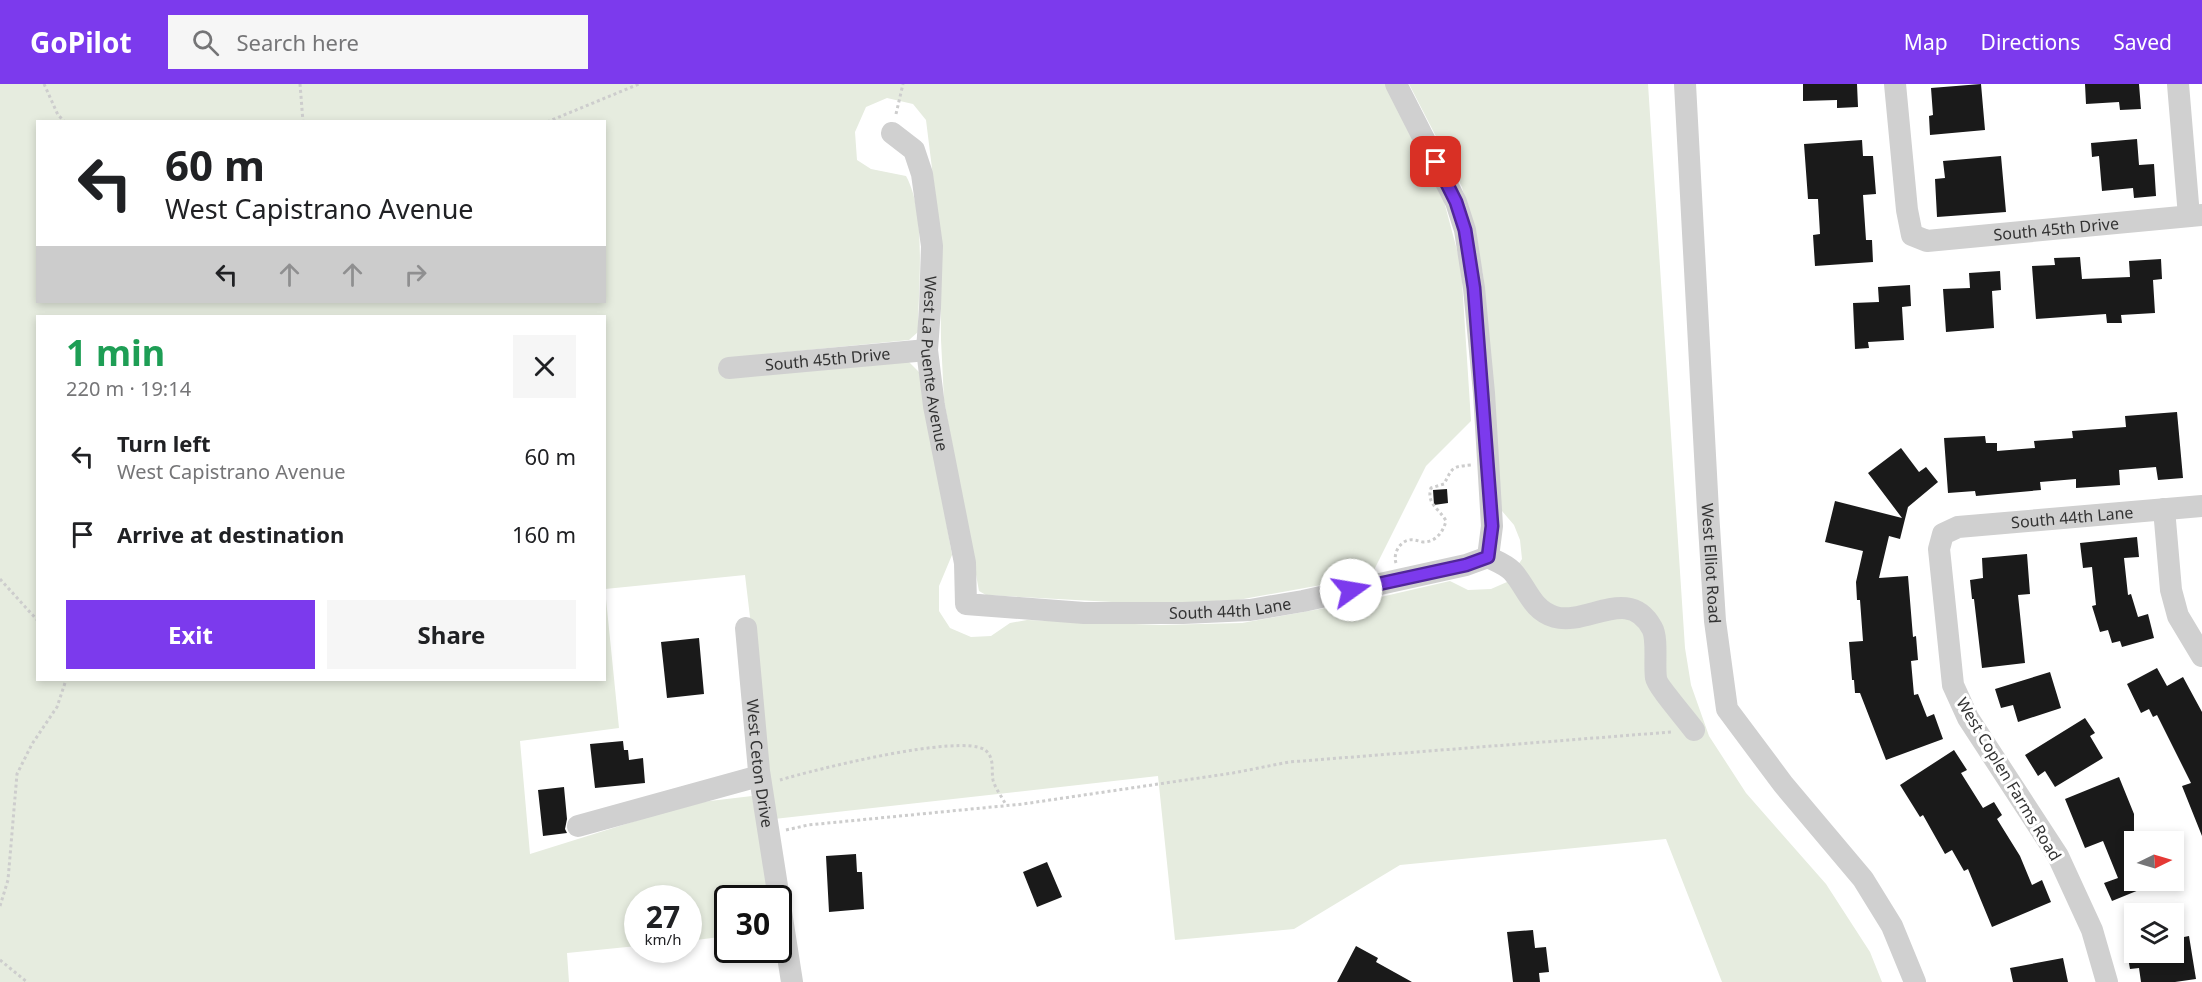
<!DOCTYPE html>
<meta charset="utf-8">
<style>
body{margin:0;font-family:"Noto Sans",sans-serif;background:#f6f6f6;color:#202124;height:100vh;display:flex;flex-direction:column;font-size:22px;white-space:nowrap}
*{box-sizing:border-box;margin:0}
p{font-size:20px;color:#757577}
.icon{flex:none;width:33px;height:33px;fill:none;stroke:currentColor;stroke-width:2;stroke-linecap:round;stroke-linejoin:round}
.map{position:relative;flex:1;overflow:hidden}
.drawer{position:absolute;left:36px;top:231px;width:570px;height:366px;display:flex;flex-direction:column;background:#fff;border-radius:0px;box-shadow:0 3px 9px #0003}
.drawer>*{flex:none}
.guide{position:absolute;left:36px;top:36px;width:570px;height:183px;border-radius:0px;box-shadow:0 3px 9px #0003;background:#fff;color:#202124;overflow:hidden}
.needle{width:39px;rotate:85deg}
.tools{position:absolute;left:2124px;top:747px;display:grid;gap:12px}
.tools a{display:grid;place-items:center;width:60px;height:60px;border-radius:0px;background:#fff;box-shadow:0 3px 9px #0003;font-size:30px}
.speed{position:absolute;left:624px;top:801px;display:flex;gap:12px;font-size:30px;font-weight:700;text-align:center}
.speed>*{display:grid;place-content:center;width:78px;height:78px;border-radius:50%;background:#fff;box-shadow:0 3px 9px #0003;line-height:1}
.speed small{font-size:15px;font-weight:400}
.speed .limit{border:3px solid #111;border-radius:9px;background:#fff;color:#111}
.pin{position:absolute;display:grid;place-items:center;width:51px;height:51px;color:#fff;margin:-26px;border-radius:12px;box-shadow:0 3px 9px #0006}
.me{position:absolute;width:66px;margin:-33px;rotate:77deg;stroke-linejoin:round;filter:drop-shadow(0 0 4px #0008)}
.turn{display:flex;align-items:center;gap:21px;height:126px;padding:0 30px;font-size:27px}
.turn .icon{width:78px;height:78px;stroke-width:2.5}
.turn b{display:block;font-size:42px;line-height:51px}
.lanes{display:flex;align-items:center;height:57px;padding:0 30px;background:#0003;justify-content:center;gap:30px;direction:ltr}
.lanes .off{opacity:.35}
.round{display:grid;place-items:center;flex:none;width:63px;height:63px;border-radius:0px;background:#f6f6f6}
.headline{display:flex;align-items:center;justify-content:space-between;height:102px;padding:0 30px}
h1{font-size:36px;font-weight:700;line-height:45px;color:#1e9e55}
.primary-button{display:flex;gap:12px;margin-top:auto;padding:12px 30px}
.primary-button a{flex:1;height:69px;border-radius:0px;background:#7c3aed;color:#fff;font-size:24px;font-weight:700;line-height:69px;text-align:center}
.primary-button a+a{background:#f6f6f6;color:#202124}
ul{padding:0;list-style:none}
li{display:flex;align-items:center;gap:18px;height:78px;padding:0 30px}
li div{flex:1}
li b{display:block;font-size:22px}
li em{font-style:normal}
header{display:flex;align-items:center;gap:36px;box-sizing:border-box;height:84px;padding:0 30px;background:#7c3aed;color:#fff}
header strong{font-size:28px}
nav{display:flex;gap:33px;margin-inline-start:auto;font-size:21px}
.search{width:420px;height:54px;background:#f6f6f6;display:flex;align-items:center;gap:15px;box-sizing:border-box;padding:0 21px;border-radius:0px;color:#757577;font-size:22px}
.map>svg:first-child{display:block}
.green{fill:#e6ecdf;fill-rule:evenodd}
.building{fill:#1a1a1a}
.lines{fill:none;stroke-linecap:round;stroke-linejoin:round}
.path{stroke:#cdcdcd;stroke-width:3;stroke-dasharray:3 3;stroke-linecap:butt}
.minor{stroke:#d0d0d0;stroke-width:22}
.route-casing{stroke:#51269a;stroke-width:15}
.route{stroke:#7c3aed;stroke-width:10}
.labels{text-anchor:middle;stroke-width:6;stroke-linejoin:round;paint-order:stroke}
.street-label{font-size:16px;fill:#333;stroke:#fff}
</style>
<header>
<strong>GoPilot</strong>
<div class="search"><svg class="icon" aria-label="search" viewBox="0 0 24 24"><circle cx="10" cy="10" r="6"/><path d="M15 15l6 6"/></svg>Search here</div>
<nav><a>Map</a><a>Directions</a><a>Saved</a></nav>
</header>
<div class="map">
<svg width="2202" height="898" viewBox="0 0 2202 898">
<rect width="100%" height="100%" fill="#fff"/>
<path class="green" d="M0,0H1385L1441,106L1461,181L1471,337L1426,382L1371,492L1238,516L1149,520L986,511L979,507L944,316L941,256L940,149L926,36L913,20L887,14L866,23L855,48L857,76L871,85L906,92C927,130 918,204 918,248L909,256L728,274L908,277L920,289L952,471L939,502V527L950,544L971,553L991,552L1010,539L1027,536L1161,541L1242,539L1359,518L1450,497L1468,506L1491,505L1507,498L1522,475L1520,456L1514,441L1502,427L1499,418L1483,190L1462,103L1409,0H1648L1685,564L1691,601L1709,652L1746,709L1826,800L1870,868L1882,898H1722L1666,755L1400,781L1294,845L1175,856L1158,692L774,735L745,491L605,505L619,644L520,657L530,770L693,719L752,712L771,814H728L727,852L689,857L688,814H638L637,862L567,869L569,898H0ZM38,38H604V218H38ZM38,232H604V596H38Z"/>
<path class="building" d="M1803,0H1857L1858,23L1837,24V16L1803,17Z
M1981,0L1985,46L1930,51L1929,32L1933,31L1931,4Z
M2085,0H2139L2141,25L2120,26L2119,18L2086,20Z
M2137,55L2139,81L2154,80L2156,112L2134,114L2133,104L2102,107L2099,72L2092,73L2091,59Z
M1862,56L1863,72H1873L1876,110L1863,111L1866,156H1872L1873,178L1815,182L1813,151L1820,150L1818,115H1808L1804,60Z
M2001,72L2006,128L1937,133L1935,95L1945,94L1943,77Z
M2080,173L2082,195L2130,193L2129,177L2161,175L2162,195L2153,196L2155,229L2121,231L2122,239H2107L2106,230L2036,235L2032,182L2055,181L2054,174Z
M2000,187L2001,206L1992,207L1994,244L1946,248L1943,205L1970,204L1969,189Z
M1910,201L1911,222L1902,223L1904,256L1868,258L1869,264L1855,265L1853,219L1879,218L1878,203Z
M2177,328L2183,394L2158,396L2156,383L2119,386L2120,401L2076,404V395L2040,398L2041,406L1976,412L1975,407L1948,409L1944,354L1985,352L1986,359H1997V367L2035,364L2034,357L2073,354L2072,347L2126,343L2125,332Z
M1901,364L1919,388L1926,383L1938,398L1908,423L1900,455L1889,452L1879,494L1908,492L1913,553L1916,552L1918,576L1911,577L1914,611L1918,610L1927,633L1934,630L1943,655L1886,676L1860,609H1855L1854,596H1852L1849,558L1863,557L1860,516H1857L1856,498L1863,467L1825,458L1835,417L1902,434L1868,389Z
M1447,405L1448,419L1434,421L1433,406Z
M2137,453L2139,473L2124,474L2128,511L2131,510L2138,533L2148,530L2154,554L2122,563L2120,557L2112,559L2108,546L2100,548L2092,522L2096,521L2092,483L2083,484L2080,459Z
M2027,470L2030,510L2018,511L2025,579L1982,584L1974,515H1972L1970,496L1983,494L1982,474Z
M699,554L704,610L667,614L661,558Z
M2157,584L2167,602L2183,593L2202,628V752L2182,702L2191,699L2157,631L2153,633L2149,625L2141,629L2127,600Z
M2050,588L2061,624L2018,638L2013,621L2001,624L1995,605Z
M2085,634L2095,649L2090,652L2103,674L2055,703L2045,687L2038,692L2025,671Z
M623,657L624,666H628L629,676L643,674L645,699L595,704L590,660Z
M1954,666L1967,686L1961,689L1983,724L1994,718L2002,731L1997,735L2020,772L2032,801L2042,796L2051,818L1992,843L1968,785L1964,787L1952,766L1945,770L1923,731L1920,733L1900,701Z
M2119,693L2134,730V796L2161,797L2112,817L2104,799L2118,794L2103,757L2085,764L2065,715Z
M564,703L567,735L565,745L567,749L543,752L538,706Z
M856,770L857,788H862L864,825L829,828L826,772Z
M1047,778L1062,813L1037,823L1023,788Z
M1533,846L1535,864L1546,863L1549,888L1539,889L1540,898H1513L1507,848Z
M2189,852L2196,895L2175,898H2141L2139,884L2130,885L2127,868H2174V855Z
M1356,862L1378,874L1376,878L1412,898H1337Z
M2063,874L2068,898H2013L2010,884Z"/>
<g class="lines">
<path class="path" d="M44,0L58,31L65,38
M300,0L303,38
M896,30L903,0
M547,38L639,0
M1396,479C1393,470 1399,458 1409,456C1414,455 1418,457 1423,458C1436,458 1443,448 1446,437C1439,424 1426,420 1431,404L1444,400C1453,383 1451,383 1471,381
M0,495L38,537
M780,696C813,686 960,649 985,666C995,674 991,685 993,696C995,704 1002,713 1006,721
M786,746L808,741L1023,720L1233,689L1289,678L1671,648
M0,822L8,796L17,690L32,660L57,623L66,596
M0,876L27,898"/>
<g class="minor">
<path d="M1396,0L1456,118L1465,146L1474,204L1484,309L1492,442L1488,473"/>
<path id="s1" d="M1685,0L1708,427L1715,537L1727,625L1783,700L1863,795L1892,842L1915,898"/>
<path id="s2" d="M1895,0L1907,126L1912,151L1927,157L2202,131"/>
<path d="M2178,0L2189,132"/>
<path id="s3" d="M892,49L914,66L922,90L932,162L930,224L927,266L934,322L965,479L966,520L1084,529H1183L1250,526L1303,517L1466,481L1488,473"/>
<path id="s4" d="M729,284L927,266"/>
<path d="M2164,425L2171,506L2178,532L2202,572"/>
<path d="M1488,473C1496,477 1505,480 1512,487C1527,503 1531,526 1555,533C1587,542 1629,501 1652,544C1658,554 1654,581 1656,594C1657,602 1687,636 1694,646"/>
<path id="s5" d="M746,544L759,687L792,898"/>
<path d="M578,742L759,692"/>
<path id="s6" d="M2107,898L2092,846L2058,772L1968,634L1953,601L1939,465L1943,450L1958,443L2202,422"/>
</g>
</g>
<g class="lines">
<g class="route-casing">
<path id="route" d="M1351,506L1466,481L1488,473L1492,442L1474,204L1465,146L1456,118L1436,78"/>
</g>
<use href="#route" class="route"/>
</g>
<g class="labels">
<g class="street-label">
<text dy="6" stroke="none"><textPath href="#s2" startOffset="298">South 45th Drive</textPath></text>
<text dy="6" stroke="none"><textPath href="#s4" startOffset="99">South 45th Drive</textPath></text>
<text dy="6" stroke="none"><textPath href="#s3" startOffset="244">West La Puente Avenue</textPath></text>
<text dy="6" stroke="none"><textPath href="#s6" startOffset="620">South 44th Lane</textPath></text>
<text dy="6" stroke="none"><textPath href="#s1" startOffset="480">West Elliot Road</textPath></text>
<text dy="6" stroke="none"><textPath href="#s3" startOffset="752">South 44th Lane</textPath></text>
<text dy="6" stroke="none"><textPath href="#s5" startOffset="136">West Ceton Drive</textPath></text>
<text transform="translate(2009 695) rotate(59)" y="6">West Coplen Farms Road</text>
</g>
</g>
</svg>
<div class="tools">
<a><svg class="needle" viewBox="-14 -14 28 28"><path d="M0-13l5 13h-10z" fill="#e53935"/><path d="M0 13l5-13h-10z" fill="#757577"/></svg></a>
<a><svg class="icon" aria-label="layers" viewBox="0 0 24 24"><path d="M12 4l9 5-9 5-9-5zM3 14l9 5 9-5"/></svg></a>
</div>
<div class="speed"><div>27<small>km/h</small></div><div class="limit">30</div></div>
<div class="pin" style="left:1436px;top:78px;background:#d93025"><svg class="icon" aria-label="arrive" viewBox="0 0 24 24"><path d="M6 21V4h12l-3 4 3 4H6"/></svg></div>
<svg class="me" style="left:1351px;top:506px" viewBox="-20 -20 40 40"><circle r="19" fill="#fff"/><path d="M0-13L10 11 0 6-10 11z" fill="#7c3aed"/></svg>
<div class="guide">
<div class="turn"><svg class="icon" aria-label="left" viewBox="0 0 24 24"><path d="M17 20v-9H6M10 6l-5 5 5 5"/></svg><div><b>60 m</b>West Capistrano Avenue</div></div>
<div class="lanes"><svg class="icon" aria-label="left" viewBox="0 0 24 24"><path d="M17 20v-9H6M10 6l-5 5 5 5"/></svg><svg class="icon off" aria-label="ahead" viewBox="0 0 24 24"><path d="M12 20V5M6 11l6-6 6 6"/></svg><svg class="icon off" aria-label="ahead" viewBox="0 0 24 24"><path d="M12 20V5M6 11l6-6 6 6"/></svg><svg class="icon off" aria-label="right" viewBox="0 0 24 24"><path d="M7 20v-9h11M14 6l5 5-5 5"/></svg></div>
</div>
<section class="drawer">
<div class="headline"><div><h1>1 min</h1><p>220 m · 19:14</p></div><a class="round"><svg class="icon" aria-label="close" viewBox="0 0 24 24"><path d="M6 6l12 12M18 6L6 18"/></svg></a></div>
<ul>
<li><svg class="icon" aria-label="left" viewBox="0 0 24 24"><path d="M17 20v-9H6M10 6l-5 5 5 5"/></svg><div><b>Turn left</b><p>West Capistrano Avenue</p></div><em>60 m</em></li>
<li><svg class="icon" aria-label="arrive" viewBox="0 0 24 24"><path d="M6 21V4h12l-3 4 3 4H6"/></svg><div><b>Arrive at destination</b></div><em>160 m</em></li>
</ul>
<div class="primary-button"><a>Exit</a><a>Share</a></div>
</section>
</div>
